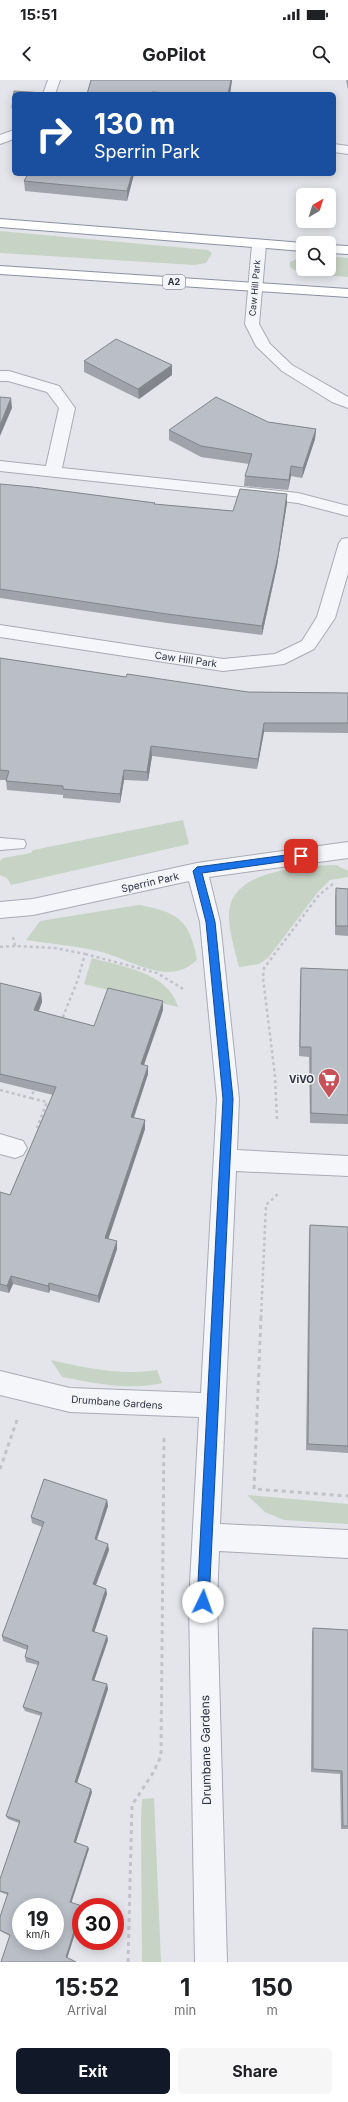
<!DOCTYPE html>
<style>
body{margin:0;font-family:Inter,sans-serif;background:#f6f6f6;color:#202124;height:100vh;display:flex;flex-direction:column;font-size:15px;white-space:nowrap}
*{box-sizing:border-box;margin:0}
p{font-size:13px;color:#757577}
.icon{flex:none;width:22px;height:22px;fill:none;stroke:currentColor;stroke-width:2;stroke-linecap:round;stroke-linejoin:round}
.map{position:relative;height:1882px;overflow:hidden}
.drawer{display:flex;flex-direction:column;background:#fff;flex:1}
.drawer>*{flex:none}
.hud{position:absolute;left:12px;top:12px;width:324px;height:84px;border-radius:6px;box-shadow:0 2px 10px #0003;background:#1a4fa0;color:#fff;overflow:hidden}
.needle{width:26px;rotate:39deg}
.tools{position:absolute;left:296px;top:108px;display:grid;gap:8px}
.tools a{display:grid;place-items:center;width:40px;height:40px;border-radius:6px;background:#fff;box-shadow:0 2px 10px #0003;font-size:20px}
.speed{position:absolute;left:12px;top:1818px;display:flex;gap:8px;font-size:20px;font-weight:700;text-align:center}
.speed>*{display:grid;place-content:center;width:52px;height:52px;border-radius:50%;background:#fff;box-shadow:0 2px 10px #0003;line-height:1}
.speed small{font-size:10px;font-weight:400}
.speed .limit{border:6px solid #d22;background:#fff;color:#111}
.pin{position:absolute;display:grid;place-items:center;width:34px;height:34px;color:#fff;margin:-17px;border-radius:8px;box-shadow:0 2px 6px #0006}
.me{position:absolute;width:44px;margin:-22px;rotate:3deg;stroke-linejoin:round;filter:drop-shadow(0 0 3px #0008)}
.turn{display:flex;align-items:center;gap:14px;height:84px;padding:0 16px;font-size:18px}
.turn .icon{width:52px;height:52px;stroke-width:2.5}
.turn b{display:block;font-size:28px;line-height:34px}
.eta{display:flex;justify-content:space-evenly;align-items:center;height:68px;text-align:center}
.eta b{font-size:24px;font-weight:700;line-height:28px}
.primary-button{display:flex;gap:8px;margin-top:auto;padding:8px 16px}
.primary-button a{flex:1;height:46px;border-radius:6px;background:#111827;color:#fff;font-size:16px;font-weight:700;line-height:46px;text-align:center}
.primary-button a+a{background:#f6f6f6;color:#202124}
.status{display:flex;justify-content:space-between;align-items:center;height:28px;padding:0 20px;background:#fff;direction:ltr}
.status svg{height:11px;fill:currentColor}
header{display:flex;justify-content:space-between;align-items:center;height:52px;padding:0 16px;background:#fff;font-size:18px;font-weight:700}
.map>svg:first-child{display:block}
.green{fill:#c7d3c5}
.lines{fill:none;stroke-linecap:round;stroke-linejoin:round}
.service-casing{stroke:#a8abb4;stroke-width:2}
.minor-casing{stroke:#a8abb4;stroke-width:2}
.trunk-casing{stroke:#8b91a0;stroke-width:2}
.path-far1{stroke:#c1c3c9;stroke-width:2.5;stroke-dasharray:3 3;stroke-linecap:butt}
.path{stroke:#c1c3c9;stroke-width:3;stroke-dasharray:4 4;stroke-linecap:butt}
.service{fill:#f5f6f9;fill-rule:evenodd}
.minor{fill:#f5f6f9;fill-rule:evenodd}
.trunk{fill:#fff;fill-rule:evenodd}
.wall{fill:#a0a3ab}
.shaded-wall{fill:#82858b}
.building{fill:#babec7;stroke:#82858b;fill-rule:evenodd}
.route{fill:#1a73e8;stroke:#114b97}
.labels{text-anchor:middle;stroke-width:3;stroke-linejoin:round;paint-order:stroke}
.shield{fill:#f3f4f7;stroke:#686c78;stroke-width:1}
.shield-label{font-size:9px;font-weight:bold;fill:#2c3141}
.far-street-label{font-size:9px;fill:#2c3141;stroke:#f3f4f7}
.street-label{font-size:10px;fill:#2c3141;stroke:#f3f4f7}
.poi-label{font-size:10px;font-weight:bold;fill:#2c3141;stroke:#f3f4f7;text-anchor:end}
.near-street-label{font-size:12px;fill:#2c3141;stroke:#f3f4f7}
</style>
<div class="status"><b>15:51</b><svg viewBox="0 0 49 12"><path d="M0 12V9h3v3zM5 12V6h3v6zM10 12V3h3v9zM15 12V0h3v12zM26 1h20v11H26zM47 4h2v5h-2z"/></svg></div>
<header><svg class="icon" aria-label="back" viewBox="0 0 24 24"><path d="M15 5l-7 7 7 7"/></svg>GoPilot<svg class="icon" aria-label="search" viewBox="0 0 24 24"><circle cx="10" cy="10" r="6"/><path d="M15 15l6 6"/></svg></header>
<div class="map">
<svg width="348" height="1882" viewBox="0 0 348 1882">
<rect width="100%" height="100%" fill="#e3e5ea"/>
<path class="green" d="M0,151L208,170L212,173L206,183L195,185L0,173Z
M303,176V189H329V176L348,178V197L299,193L290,187V182Z
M183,740L189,764L11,805L7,798L0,795V781L3,778L31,773L33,770Z
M336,785L348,791V797L330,800L318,812L268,878L259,884L239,887C235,870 226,843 230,826C239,789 306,786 336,785Z
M139,825C178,832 190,840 197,880C188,888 180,892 167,892C146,891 125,879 105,873C79,866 52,864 26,860L40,841Z
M92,878C123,887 168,892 178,927L84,904Z
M51,1280C86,1288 121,1296 157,1290L162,1303C130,1311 94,1303 62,1297Z
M247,1415L348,1424V1444L284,1440L265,1432Z
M154,1718L161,1882H142L141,1741L142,1719Z"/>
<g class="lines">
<g class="service-casing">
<path id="service" d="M0,758L24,760L26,764L24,768L0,770Z"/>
</g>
<g class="minor-casing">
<path id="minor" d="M48,0H60L55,14H43Z
M14,50V59L0,64V55Z
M334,64L348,66V74L334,72Z
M259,161L264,162L266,165L259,244L270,264L292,285L348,317V328L332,322L282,291L256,266L245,244L252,165L254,162Z
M0,291H9L59,306L75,328L62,388L298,413L348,426V436L298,423L0,391V381L46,386L59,328L47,312L8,301H0Z
M348,458V493L335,538L314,569L284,584L223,591L0,557V545L223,579L275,574L302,561L317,537L339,463L342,459Z
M348,762V778L209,797L220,842L239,1019L237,1070L348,1076V1096L236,1091L220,1444L348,1450V1478L219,1471L217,1522L227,1882H195L189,1522L199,1337L70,1332L0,1315V1291L70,1308L201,1313L217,1019L200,842L189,801L33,835L0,838V822L33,819L197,783Z
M0,1054L23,1061L27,1068L23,1075L15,1078L0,1074Z"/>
</g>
<g class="trunk-casing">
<path id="trunk" d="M0,139L303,163H304L303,171L0,147Z
M329,165L348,166V174L329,173Z
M0,186L348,209V217L0,194Z"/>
</g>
<path class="path-far1" d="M13,857L15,866L55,868L85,874L77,902L62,939
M0,867L15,866
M85,874L157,893L185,910
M0,1010L31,1018L35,1007
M31,1018L47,1022L37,1048
M277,1039L275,996L263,898L264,888L319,815L334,803
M261,1238L266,1125L278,1114"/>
<path class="path" d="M261,1237L254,1409L348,1416
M0,1389L17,1340
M128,1882L132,1725L153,1693L161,1676L164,1357"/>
<use href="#service" class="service"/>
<use href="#minor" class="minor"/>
<use href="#trunk" class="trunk"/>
</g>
<path class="wall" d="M91,0H232L230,14H87Z
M346,0H348V10Z
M14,14V38H12V28Z
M28,94H134L127,121L25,111L24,101Z
M84,281L172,295L139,319L84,292Z
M268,342L316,349L315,359L302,398L291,396L288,410L244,406L245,396L249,384L201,377L169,360V350Z
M0,404L155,423V424L233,431L287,423L277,486L262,555L167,543L0,518Z
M0,578L126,597L248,612L348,613V653L264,652L257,689L152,676L148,701L124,700L120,723L63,718V715L7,710L6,700H0Z
M336,808L348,809V856L335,855V818Z
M301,888L348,890V1044L310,1043L309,977L299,976L300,898Z
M0,903L41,913L42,922L39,931L94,946L163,930L144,985L148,994L134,1038L145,1040V1049L108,1159L117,1169L99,1223L50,1210L49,1213L13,1204L9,1213L0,1211V1112L10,1115L53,1015L0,1002Z
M310,1145L348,1147V1373L306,1370L309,1153Z
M107,1420L108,1426L97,1460L109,1470L96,1505L106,1509L107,1514L94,1552L107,1556L108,1560L94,1600L107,1604L108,1609L77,1703L92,1712L76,1762L89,1769L10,1856L0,1851V1837L8,1815L0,1812V1799L19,1743L8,1739L6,1736L41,1636L25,1631L23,1627L38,1585L26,1582L25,1577L27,1570L3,1561L2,1556L42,1447L32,1443L31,1437Z
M313,1548L348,1550V1749H341L340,1694L311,1692L312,1553Z"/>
<path class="shaded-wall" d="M231,0H232L230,14H228Z
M132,94H134L127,121V111Z
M172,285V295L139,319L138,309Z
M11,318L12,328L0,356V345Z
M316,349L315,359L302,398L303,388Z
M291,386V396L288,410L289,400Z
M287,414V423L277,486L262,555V546Z
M264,643V652L257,689L258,679Z
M151,666L152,676L148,701L147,692Z
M124,690V700L120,723V714Z
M41,913L42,922L35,939L34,930Z
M163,921V930L141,993V984Z
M148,986V994L131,1045V1037Z
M145,1040V1049L106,1166L105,1158Z
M117,1161V1169L99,1223L98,1216Z
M11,1196L13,1204L9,1213L7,1206Z
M49,1203L50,1210L49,1213L48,1206Z
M107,1420L108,1426L95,1464V1459Z
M108,1464L109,1470L94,1510L93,1504Z
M106,1509L107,1514L93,1556L92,1551Z
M107,1556L108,1560L93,1604L92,1600Z
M107,1604L108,1609L76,1706L75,1702Z
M91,1709L92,1712L75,1765L74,1762Z
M88,1767L89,1769L71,1824L70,1822Z
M81,1829V1835L67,1879L66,1877Z"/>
<path class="building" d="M91,0H231L228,14H180L152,12L151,14H87Z
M14,11L60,14H14V29L12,28Z
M28,94H132L127,111L24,101Z
M116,259L172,285L138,309L84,281Z
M0,317L11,318L0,345Z
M216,317L268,342L316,349L303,388L291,386L289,400L245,396L252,374L201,366L169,350Z
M0,404L33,407L155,423L154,424L233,431L240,409L287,414L278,476L262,546L167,534L0,509Z
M0,578L126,597L127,594L248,612L348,613V643H264L258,679L151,666L147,692L124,690L120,714L63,709V706L6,701L9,691L0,690Z
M336,808L348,809V846H336Z
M301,888L348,890V1035L311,1033V967H300Z
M0,903L41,913L34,930L94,946L108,908L163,921L141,984L148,986L131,1037L145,1040L105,1158L117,1161L98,1216L49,1203L48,1206L11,1196L7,1206L0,1204V1112L10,1115L56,1007L0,994Z
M310,1145L348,1147V1366L308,1364Z
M44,1399L107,1420L95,1459L108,1464L93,1504L106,1509L92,1551L107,1556L92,1600L107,1604L75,1702L91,1709L74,1762L88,1767L70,1822L82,1826L81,1827V1829L66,1877L76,1882H1L10,1855L0,1850V1837L8,1813L0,1811V1799L20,1741L6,1736L42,1633L23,1627L39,1582L25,1577L28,1566L2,1556L44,1442L31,1437ZM21,1827H55V1861H21Z
M313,1548L348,1550V1746H343L342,1691L313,1689Z"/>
<path class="route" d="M301,773L306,776L301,779L202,793L215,842L233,1019L209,1522L207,1526L203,1528L199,1526L197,1522L223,1019L206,842L193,791L197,787Z"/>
<defs>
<g id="supermarket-pin" transform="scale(1.15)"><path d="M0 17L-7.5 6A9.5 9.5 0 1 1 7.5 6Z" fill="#c65157" stroke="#f3f4f7"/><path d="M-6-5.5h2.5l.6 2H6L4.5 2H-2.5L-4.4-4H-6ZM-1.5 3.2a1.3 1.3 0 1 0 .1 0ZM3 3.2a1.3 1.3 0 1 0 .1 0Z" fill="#fff"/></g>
</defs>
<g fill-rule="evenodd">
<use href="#supermarket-pin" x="329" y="999"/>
</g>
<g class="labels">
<rect class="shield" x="163" y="195" width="22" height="14" rx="3"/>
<g class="shield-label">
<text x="174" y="205">A2</text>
</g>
<g class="far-street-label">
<text transform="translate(255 208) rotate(-85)" y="3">Caw Hill Park</text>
</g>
<g class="street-label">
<text transform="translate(186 579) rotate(8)" y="4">Caw Hill Park</text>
<text transform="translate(150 802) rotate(-13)" y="4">Sperrin Park</text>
<text transform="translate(117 1322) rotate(4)" y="4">Drumbane Gardens</text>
</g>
<g class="poi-label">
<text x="314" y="1003">ViVO</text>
</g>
<g class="near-street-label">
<text transform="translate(206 1670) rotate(-91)" y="4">Drumbane Gardens</text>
</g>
</g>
</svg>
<div class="tools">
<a><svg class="needle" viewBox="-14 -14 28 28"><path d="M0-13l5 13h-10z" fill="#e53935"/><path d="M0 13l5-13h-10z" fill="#757577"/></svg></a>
<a><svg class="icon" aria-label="search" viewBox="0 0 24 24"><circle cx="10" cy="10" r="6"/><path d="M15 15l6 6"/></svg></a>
</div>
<div class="speed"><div>19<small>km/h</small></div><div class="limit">30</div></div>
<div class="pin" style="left:301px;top:776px;background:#d93025"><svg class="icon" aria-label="arrive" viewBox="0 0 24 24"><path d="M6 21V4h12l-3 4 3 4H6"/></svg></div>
<svg class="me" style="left:203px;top:1522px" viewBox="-20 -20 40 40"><circle r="19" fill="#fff"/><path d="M0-13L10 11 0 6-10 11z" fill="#1a73e8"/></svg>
<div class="hud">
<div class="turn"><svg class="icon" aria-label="right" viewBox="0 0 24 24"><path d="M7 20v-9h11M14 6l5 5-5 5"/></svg><div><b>130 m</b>Sperrin Park</div></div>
</div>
</div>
<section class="drawer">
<div class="eta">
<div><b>15:52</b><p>Arrival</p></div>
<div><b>1</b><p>min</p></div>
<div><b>150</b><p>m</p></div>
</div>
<div class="primary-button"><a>Exit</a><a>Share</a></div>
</section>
